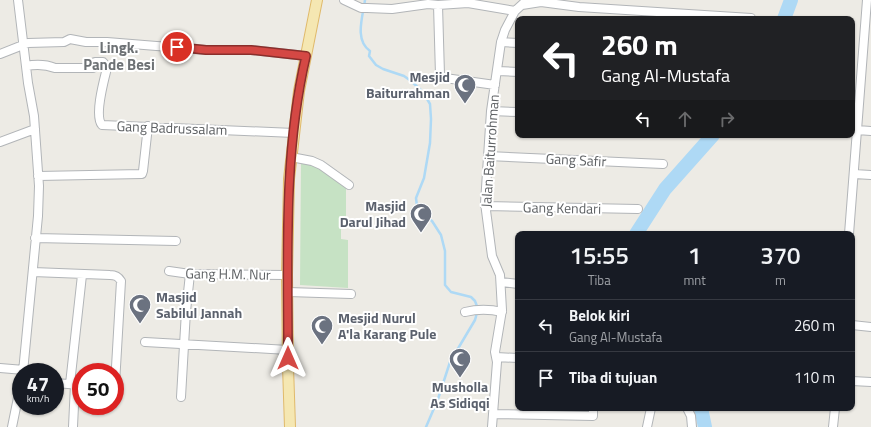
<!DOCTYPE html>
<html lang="id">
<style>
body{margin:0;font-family:"Titillium Web",sans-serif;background:#242831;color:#f1f3f6;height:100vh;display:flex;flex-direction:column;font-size:15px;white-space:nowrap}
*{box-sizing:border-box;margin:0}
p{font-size:13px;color:#9ea1a6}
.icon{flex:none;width:22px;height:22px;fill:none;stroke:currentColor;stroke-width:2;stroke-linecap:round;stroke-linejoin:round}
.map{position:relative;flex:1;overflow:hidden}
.sheet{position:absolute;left:515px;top:231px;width:340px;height:180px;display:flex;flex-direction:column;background:#171b24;border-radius:8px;box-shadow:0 1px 3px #0004}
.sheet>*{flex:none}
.top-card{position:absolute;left:515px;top:16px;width:340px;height:122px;border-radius:8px;box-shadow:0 1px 3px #0004;background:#202124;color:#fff;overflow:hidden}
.speed{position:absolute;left:12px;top:363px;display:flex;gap:8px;font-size:20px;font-weight:700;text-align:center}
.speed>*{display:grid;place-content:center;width:52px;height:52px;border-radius:50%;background:#171b24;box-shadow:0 1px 3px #0004;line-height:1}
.speed small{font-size:10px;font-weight:400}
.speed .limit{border:6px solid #d22;background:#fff;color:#111}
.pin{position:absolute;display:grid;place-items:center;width:34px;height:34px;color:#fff;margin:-17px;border:2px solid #fff;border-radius:50%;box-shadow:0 1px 4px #0007}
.me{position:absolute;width:44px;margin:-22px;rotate:0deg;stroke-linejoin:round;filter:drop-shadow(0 0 3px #0008)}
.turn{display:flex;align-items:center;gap:14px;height:84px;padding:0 20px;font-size:18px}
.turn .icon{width:52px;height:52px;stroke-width:2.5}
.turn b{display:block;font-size:28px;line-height:34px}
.lanes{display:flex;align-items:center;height:38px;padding:0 20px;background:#0003;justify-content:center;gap:20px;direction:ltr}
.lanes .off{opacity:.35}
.eta{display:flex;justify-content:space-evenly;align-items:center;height:68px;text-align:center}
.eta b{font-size:24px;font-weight:600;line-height:28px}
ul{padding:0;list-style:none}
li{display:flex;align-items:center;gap:12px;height:52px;padding:0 20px;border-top:1px solid #363941}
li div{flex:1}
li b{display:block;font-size:15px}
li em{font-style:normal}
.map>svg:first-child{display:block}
.green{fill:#c6e2c4}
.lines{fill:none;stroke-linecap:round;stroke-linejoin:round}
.stream{stroke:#aed9f5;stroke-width:2.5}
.river{stroke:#aed9f5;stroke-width:14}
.minor-casing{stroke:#b2b5b8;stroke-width:10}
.major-casing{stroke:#e0ba6b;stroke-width:12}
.minor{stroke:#fff;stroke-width:8}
.major{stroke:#f5e7b2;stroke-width:10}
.route-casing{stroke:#8a2f2c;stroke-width:10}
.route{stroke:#d44844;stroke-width:7}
.labels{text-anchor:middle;stroke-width:4;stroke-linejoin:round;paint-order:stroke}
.worship-label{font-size:14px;font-weight:bold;fill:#5b616d;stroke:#fff;text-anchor:end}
.street-label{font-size:14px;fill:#5d6063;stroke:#fff}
.neighbourhood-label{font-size:15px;font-weight:bold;fill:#6e7275;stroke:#fff}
</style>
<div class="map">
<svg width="871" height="427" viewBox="0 0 871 427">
<rect width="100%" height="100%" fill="#edebe5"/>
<path class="green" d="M301,160L320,164L346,186V225L341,227V239L348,240V288L300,285Z"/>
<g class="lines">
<path class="stream" d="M365,0C363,16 354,40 370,51L369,56L376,65L383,69L404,76L411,81L423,92L430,104L431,119L430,143L424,178L416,198L417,206L423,215L432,221L441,235L445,251V285L451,292L471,297L475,301L478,309L475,320L450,362L438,399L426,427"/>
<path class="river" d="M784,19L791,0
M636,234L665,189L713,135
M701,408L705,427"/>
<g class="minor-casing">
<path id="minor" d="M18,0L28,83L34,116L39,186L38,216L23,372
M344,0L361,8H367L392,9L428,4L438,5L468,3L515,11
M438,5L440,75L445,78L495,85
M522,5L541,2L579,7L751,18
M501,42L518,43
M0,54L28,43L64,42L70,39L86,42H107L206,50H251L306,56
M26,66C37,64 45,64 55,68H93L95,62H103L107,68C104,80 94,116 102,125L294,133
M497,71L518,72
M491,111L518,112
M857,130L871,131
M0,142L35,129
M488,156L663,164
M291,157L312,161L321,165L349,185
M854,174L871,175
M38,176L142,174L143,171L148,126
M485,206L638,209
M849,234L867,0
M35,238L176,241
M169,271L190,274L287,275
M33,272L110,275C115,275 118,276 121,281L115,384
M501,282L518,284
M288,292L351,294
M465,312C477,309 490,309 502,312
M852,325L871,327
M145,342L288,350
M496,357L518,358
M0,368L24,370
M852,381L871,382
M55,383L81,385
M70,384L82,275
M181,397L186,311L190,274
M687,408L691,416L692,427
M493,414L593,416V408
M12,427L21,383
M73,427L75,384
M492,427L497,362L495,352L502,310L500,275L492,256L485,203L491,111L501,42L505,30L515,11L527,0
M647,427L651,408
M833,427L835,408"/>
</g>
<g class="major-casing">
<path id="major" d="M290,427L288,366L287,275L289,179L299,91L317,0"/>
</g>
<use href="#minor" class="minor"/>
<use href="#major" class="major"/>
</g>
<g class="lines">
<g class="route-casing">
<path id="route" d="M177,47L206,50H251L306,56C283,154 288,258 288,358"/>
</g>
<use href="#route" class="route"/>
</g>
<defs>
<g id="mosque-pin" transform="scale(1.15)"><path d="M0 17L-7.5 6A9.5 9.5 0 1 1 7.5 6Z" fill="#6b7280" stroke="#fff"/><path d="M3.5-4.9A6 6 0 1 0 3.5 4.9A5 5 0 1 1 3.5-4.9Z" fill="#fff"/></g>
</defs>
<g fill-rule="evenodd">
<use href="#mosque-pin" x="465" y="85"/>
<use href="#mosque-pin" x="421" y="214"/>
<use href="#mosque-pin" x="140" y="305"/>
<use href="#mosque-pin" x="322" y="326"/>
<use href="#mosque-pin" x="460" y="359"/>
</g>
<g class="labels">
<g class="worship-label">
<text x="450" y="82">Mesjid<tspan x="450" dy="16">Baiturrahman</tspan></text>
<text x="406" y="211">Masjid<tspan x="406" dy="16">Darul Jihad</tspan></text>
<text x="156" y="302" text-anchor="start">Masjid<tspan x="156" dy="16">Sabilul Jannah</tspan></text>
<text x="338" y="323" text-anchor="start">Mesjid Nurul<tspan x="338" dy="16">A'la Karang Pule</tspan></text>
<text x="460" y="392" text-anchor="middle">Musholla<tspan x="460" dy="16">As Sidiqqi</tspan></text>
</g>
<g class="street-label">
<text transform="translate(172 128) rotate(2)" y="5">Gang Badrussalam</text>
<text transform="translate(490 151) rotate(-86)" y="5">Jalan Baiturrohman</text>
<text transform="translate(576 160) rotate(3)" y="5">Gang Safir</text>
<text transform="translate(562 208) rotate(1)" y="5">Gang Kendari</text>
<text transform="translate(228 274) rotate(1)" y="5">Gang H.M. Nur</text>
</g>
<g class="neighbourhood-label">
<text x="119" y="53">Lingk.<tspan x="119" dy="17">Pande Besi</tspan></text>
</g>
</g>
</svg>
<div class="speed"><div>47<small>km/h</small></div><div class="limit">50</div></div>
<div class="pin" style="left:177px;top:47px;background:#d93025"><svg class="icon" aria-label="arrive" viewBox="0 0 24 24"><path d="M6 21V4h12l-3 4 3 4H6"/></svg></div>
<svg class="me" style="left:288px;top:358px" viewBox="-20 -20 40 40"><path d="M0-17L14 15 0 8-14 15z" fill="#d44844" stroke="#fff" stroke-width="4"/></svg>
<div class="top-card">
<div class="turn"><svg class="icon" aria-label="left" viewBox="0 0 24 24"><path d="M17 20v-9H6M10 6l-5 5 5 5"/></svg><div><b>260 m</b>Gang Al-Mustafa</div></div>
<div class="lanes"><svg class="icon" aria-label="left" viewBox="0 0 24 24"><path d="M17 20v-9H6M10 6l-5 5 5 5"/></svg><svg class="icon off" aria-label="ahead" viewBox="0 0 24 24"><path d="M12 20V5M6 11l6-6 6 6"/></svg><svg class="icon off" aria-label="right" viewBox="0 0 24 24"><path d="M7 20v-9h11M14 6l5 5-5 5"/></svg></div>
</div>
<section class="sheet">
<div class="eta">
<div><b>15:55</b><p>Tiba</p></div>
<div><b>1</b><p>mnt</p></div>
<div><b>370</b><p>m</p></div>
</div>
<ul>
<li><svg class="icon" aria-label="left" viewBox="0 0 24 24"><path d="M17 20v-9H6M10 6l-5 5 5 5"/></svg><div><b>Belok kiri</b><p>Gang Al-Mustafa</p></div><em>260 m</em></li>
<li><svg class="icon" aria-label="arrive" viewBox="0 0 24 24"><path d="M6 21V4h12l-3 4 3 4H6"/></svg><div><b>Tiba di tujuan</b></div><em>110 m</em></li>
</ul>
</section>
</div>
